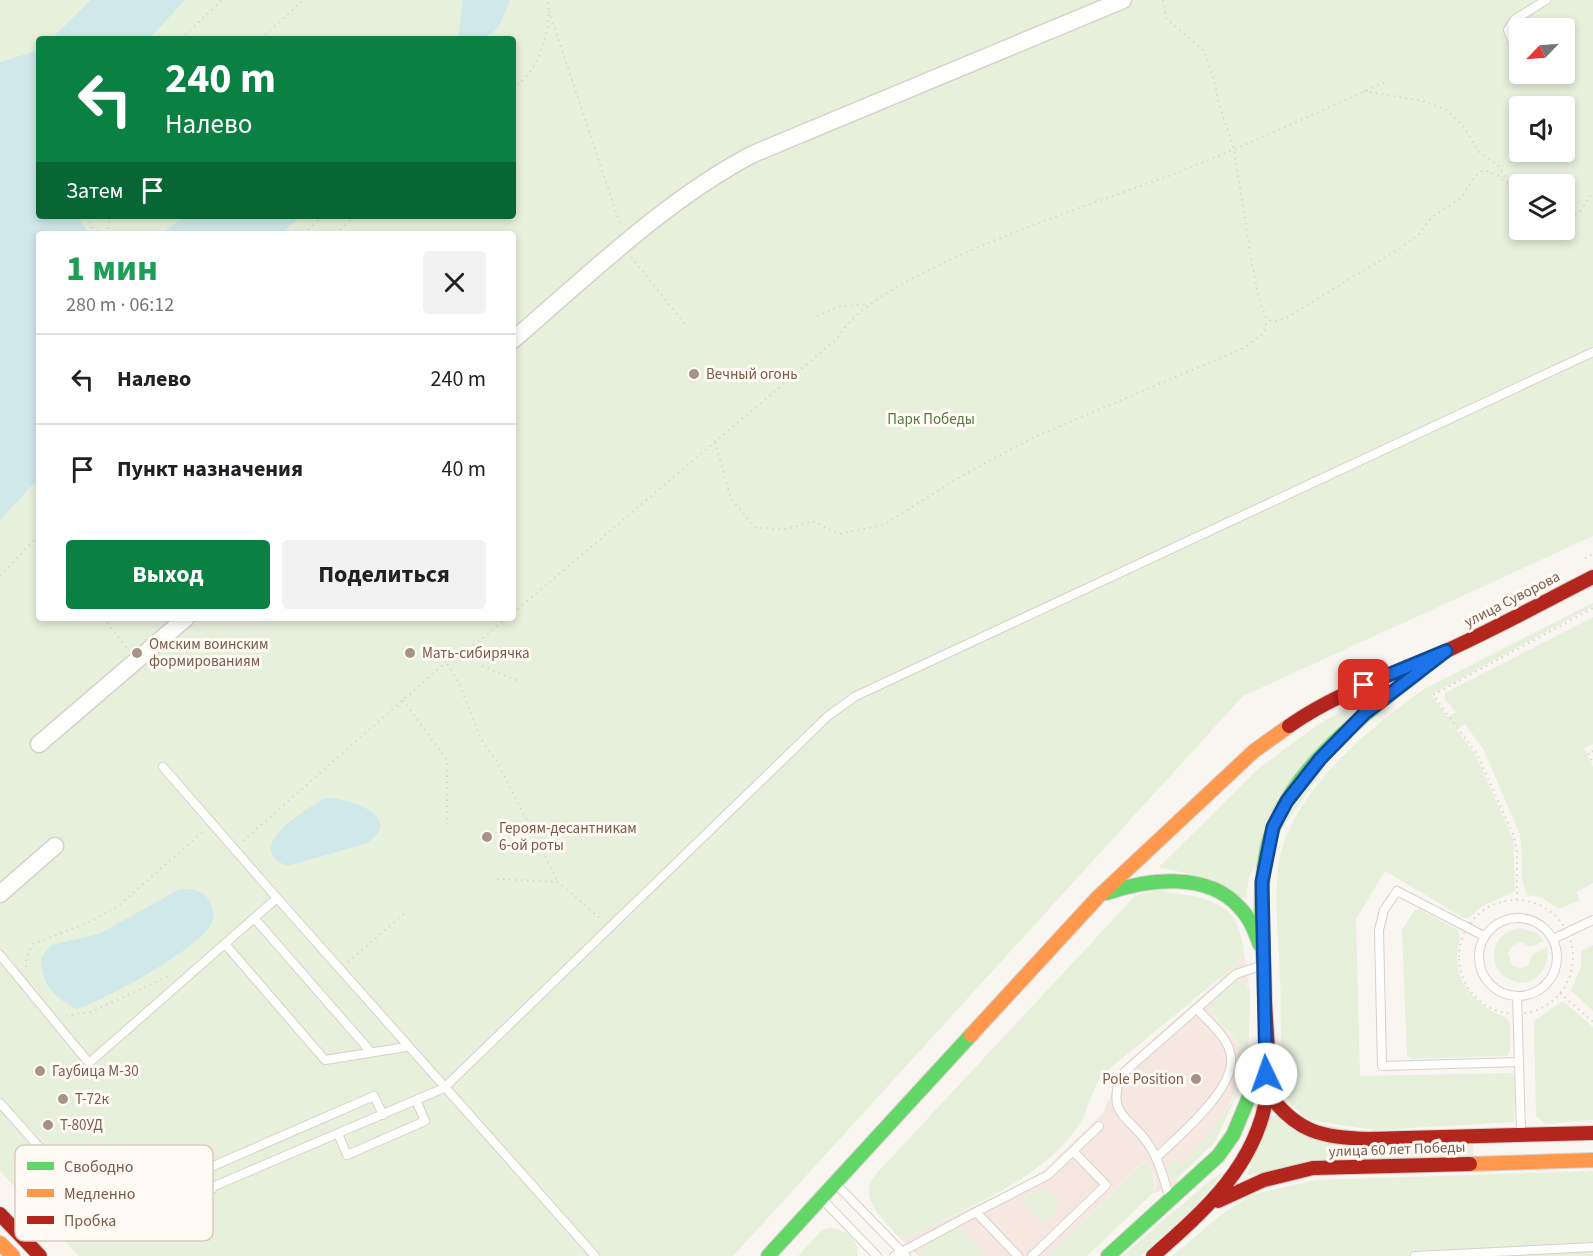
<!DOCTYPE html>
<html lang="ru">
<meta charset="utf-8">
<style>
body{margin:0;font-family:"Source Sans 3",sans-serif;background:#f2f2f2;color:#202124;height:100vh;display:flex;flex-direction:column;font-size:22px;white-space:nowrap}
*{box-sizing:border-box;margin:0}
p{font-size:20px;color:#757577}
.icon{flex:none;width:33px;height:33px;fill:none;stroke:currentColor;stroke-width:2;stroke-linecap:round;stroke-linejoin:round}
.map{position:relative;flex:1;overflow:hidden}
.side{position:absolute;left:36px;top:231px;width:480px;height:390px;display:flex;flex-direction:column;background:#fff;border-radius:6px;box-shadow:0 3px 9px #0003}
.side>*{flex:none}
.guide{position:absolute;left:36px;top:36px;width:480px;height:183px;border-radius:6px;box-shadow:0 3px 9px #0003;background:#0b8043;color:#fff;overflow:hidden}
.needle{width:39px;rotate:245deg}
.fabs{position:absolute;left:1509px;top:18px;display:grid;gap:12px}
.fabs a{display:grid;place-items:center;width:66px;height:66px;border-radius:6px;background:#fff;box-shadow:0 3px 9px #0003;font-size:30px}
.pin{position:absolute;display:grid;place-items:center;width:51px;height:51px;color:#fff;margin:-26px;border-radius:12px;box-shadow:0 3px 9px #0006}
.me{position:absolute;width:66px;margin:-33px;rotate:357deg;stroke-linejoin:round;filter:drop-shadow(0 0 4px #0008)}
.turn{display:flex;align-items:center;gap:21px;height:126px;padding:0 30px;font-size:27px}
.turn .icon{width:78px;height:78px;stroke-width:2.5}
.turn b{display:block;font-size:42px;line-height:51px}
.then{display:flex;align-items:center;height:57px;padding:0 30px;background:#0003;gap:12px;font-size:22px}
.round{display:grid;place-items:center;flex:none;width:63px;height:63px;border-radius:6px;background:#f2f2f2}
.headline{display:flex;align-items:center;justify-content:space-between;height:102px;padding:0 30px}
h1{font-size:36px;font-weight:700;line-height:45px;color:#1e9e55}
.button{display:flex;gap:12px;margin-top:auto;padding:12px 30px}
.button a{flex:1;height:69px;border-radius:6px;background:#0b8043;color:#fff;font-size:24px;font-weight:700;line-height:69px;text-align:center}
.button a+a{background:#f2f2f2;color:#202124}
ul{padding:0;list-style:none}
li{display:flex;align-items:center;gap:18px;height:90px;padding:0 30px;border-top:2px solid #e0e0e0}
li div{flex:1}
li b{display:block;font-size:22px}
li em{font-style:normal}
.map>svg:first-child{display:block}
.commercial{fill:#f6e8e1}
.green{fill:#e7f0db;fill-rule:evenodd}
.water{fill:#d0e8ea}
.lines{fill:none;stroke-linecap:round;stroke-linejoin:round}
.lane-casing{stroke:#d7d1cb;stroke-width:10}
.street-casing{stroke:#d7d1cb;stroke-width:19}
.fast-casing{stroke:#dad1cc;stroke-width:16}
.slow-casing{stroke:#dad1cc;stroke-width:16}
.jam-casing{stroke:#dad1cc;stroke-width:16}
.path{stroke:#dcd5d0;stroke-width:2;stroke-dasharray:1.5 4.5;stroke-linecap:butt}
.lane{stroke:#fefefd;stroke-width:8}
.street{stroke:#fefefd;stroke-width:16}
.fast{stroke:#63d668;stroke-width:14}
.slow{stroke:#ff974d;stroke-width:14}
.jam{stroke:#b3261e;stroke-width:14}
.route-casing{stroke:#114b97;stroke-width:15}
.route{stroke:#1a73e8;stroke-width:10}
.poi-dot{fill:#a69286;stroke:#fffaf3;stroke-width:2}
.labels{text-anchor:middle;stroke-width:6;stroke-linejoin:round;paint-order:stroke}
.poi-label{font-size:15px;fill:#7a5c4d;stroke:#fffaf3;text-anchor:start}
.park-label{font-size:15px;fill:#537a41;stroke:#fffaf3}
.street-label{font-size:15px;fill:#7a5c4d;stroke:#fffaf3}
.key{fill:#fffaf3;stroke:#d7cbc1;stroke-width:1.5}
.key-label{font-size:16px;fill:#7a5c4d}
</style>
<div class="map">
<svg width="1593" height="1256" viewBox="0 0 1593 1256">
<rect width="100%" height="100%" fill="#f9f5f0"/>
<path class="commercial" d="M1244,952L1250,991L1248,984L1213,1016L1236,1041L1242,1054L1237,1088L1222,1118L1182,1166L1174,1158L1178,1184L1152,1194L1156,1186L1154,1174L1145,1160L1048,1256H918L898,1236L908,1237L1038,1176L1103,1113L1122,1067L1237,964Z"/>
<path class="green" d="M0,0H1593V536L1243,696L733,1256H79L0,1171ZM1520,28H1564V74H1520ZM39,39H513V216H39ZM1520,106H1564V152H1520ZM1520,184H1564V230H1520ZM39,234H513V618H39Z
M1593,603V606L1431,695L1448,717L1456,712L1444,698L1445,693L1593,617V744L1584,748L1593,767V883L1576,892L1580,900L1559,909L1541,897L1527,895C1518,877 1524,854 1520,835L1484,750L1465,724L1456,729L1476,756L1513,839L1515,891L1481,907L1469,918H1464L1385,871L1356,919L1360,1076L1513,1073L1516,1082L1514,1122L1359,1131L1313,1123L1290,1104C1278,1066 1282,1021 1280,981C1279,944 1274,905 1278,868C1287,795 1368,729 1424,689Z
M1378,690L1249,877L1246,899L1185,873L1159,867L1259,768L1316,726Z
M1156,890C1201,898 1239,896 1244,952L1237,964L1102,1075C1090,1092 1089,1111 1077,1128C1037,1183 967,1207 908,1237L898,1236C882,1217 858,1199 875,1175L1135,896Z
M1419,909L1458,930C1462,937 1457,948 1457,957C1456,987 1481,1008 1507,1018L1510,1024V1052L1507,1056L1411,1059L1407,1056L1402,930L1414,911Z
M1521,928L1537,933L1544,941L1530,947L1521,942L1513,945L1508,953L1512,965L1519,968L1528,966L1533,954L1547,947C1550,966 1542,977 1524,983C1486,980 1483,934 1521,928Z
M1593,945V1011L1571,990L1581,967V951Z
M1243,979L1250,991L1248,1070L1215,1142L1173,1182L1166,1170L1174,1158L1182,1165C1207,1135 1258,1088 1238,1044C1231,1030 1216,1023 1210,1008C1214,997 1231,980 1243,979Z
M1563,1001L1593,1027V1120L1546,1124L1536,1116L1534,1021Z
M1269,1114L1473,1145L1474,1156L1247,1175Z
M1146,1160C1152,1172 1158,1180 1152,1194L1087,1256H1048Z
M1593,1171V1256H1172L1221,1215L1251,1195L1315,1180Z
M1224,1172L1193,1209L1140,1256H1122L1213,1178Z
M1040,1189C1068,1193 1057,1211 1044,1225L1019,1199Z
M958,1225L988,1256H921L924,1246Z
M830,1228C847,1230 858,1239 858,1256H798L822,1230Z"/>
<path class="water" d="M91,0H185L149,39H51Z
M463,0H510C497,34 496,39 458,39Z
M39,50V216H79L86,230L92,234H39V478L0,520V62Z
M186,216H301L281,234H160Z
M326,798C350,797 408,819 365,844L287,866C240,848 307,808 326,798Z
M180,889C191,889 202,889 209,900C213,908 216,917 210,926C194,951 107,999 77,1009C53,998 42,984 41,958L51,945L99,934Z"/>
<g class="lines">
<g class="lane-casing">
<path id="lane" d="M1517,53L1508,30L1514,20L1546,0
M277,898L595,1256
M1479 957a39 39 0 1 1 78 0a39 39 0 1 1-78 0Z
M254,918L371,1052
M1484,936L1397,891L1384,910L1379,930L1382,1066L1519,1062
M1553,939L1593,920
M225,944L325,1060L406,1047
M0,955L89,1063L277,898L163,767
M1517,996L1521,1131
M0,1103L104,1220L112,1225L121,1226L444,1088L828,716L856,696L1593,352
M338,1134L347,1155L425,1121L416,1100
M1073,1151L1099,1126
M1156,1158C1178,1136 1235,1090 1231,1057C1229,1038 1209,1022 1197,1009
M837,1185L906,1256
M212,1189L204,1170L374,1096L383,1115
M1168,1193C1163,1175 1158,1158 1147,1142C1127,1114 1107,1116 1121,1075L1236,974L1260,966
M823,1200L877,1256
M976,1212L1048,1175L1073,1151L1106,1185L1032,1256
M894,1256L976,1212L1018,1256
M1415,1256L1593,1247"/>
</g>
<g class="street-casing">
<path id="street" d="M513,340C589,275 664,201 753,154L1123,0
M39,744L186,618
M0,894L55,846"/>
</g>
<g class="fast-casing">
<path id="fast" d="M1107,893C1147,879 1208,871 1240,908C1250,918 1255,932 1260,945
M1265,1001C1264,953 1257,902 1266,854C1280,775 1360,718 1419,672
M768,1256L971,1035
M1108,1256L1218,1156L1233,1135L1257,1078"/>
</g>
<g class="slow-casing">
<path id="slow" d="M971,1035L1098,897L1254,751L1289,726
M1470,1164L1593,1160
M0,1243L13,1256"/>
</g>
<g class="jam-casing">
<path id="jam" d="M1289,726C1337,692 1393,675 1446,651C1496,628 1544,602 1593,577
M1267,1092C1297,1133 1321,1137 1369,1139L1593,1133
M1218,1201L1264,1180L1313,1168L1470,1164
M0,1214L40,1256
M1153,1256C1204,1211 1257,1165 1267,1094C1271,1064 1266,1031 1265,1001"/>
</g>
<path class="path" d="M1163,0L1166,18L1204,51L1213,76L1219,104L1234,149L1252,265L1260,303L1267,319L1273,322L1288,317L1402,247L1419,234L1431,218L1462,197L1475,176L1484,170L1497,175L1508,185
M549,11L621,227
M181,39L222,0
M261,39L303,0
M513,89C540,68 551,34 548,0
M1364,91L1423,101L1447,110L1464,127L1478,151L1498,165L1520,204
M87,216L92,227L102,234
M1564,219L1580,212L1593,191
M106,234L111,216
M304,234L323,216
M336,234L355,216
M631,257L685,324
M817,316L837,307L866,304
M715,442L731,499L756,528L788,529L813,521L838,534L883,525L965,474L1032,438L1244,348L1264,333L1267,319
M1585,558L1593,554
M0,576L39,535
M513,613L838,338C869,274 1100,202 1171,175C1245,146 1316,113 1388,81
M103,618L127,648
M507,618L478,642L446,662L459,683L481,739L496,760L558,882
M465,650L475,663L521,682
M403,700L447,760V824
M1593,751L1588,753L1593,763
M243,841L446,662L429,644
M497,879L558,882L602,920
M1517,900V852L1513,834L1477,754L1433,695L1593,608
M1459 957a57 57 0 1 1 114 0a57 57 0 1 1-114 0Z
M348,962L406,912
M26,967L27,956L33,944L87,923L118,906L203,832
M1560,993L1593,1022
M66,1016L91,1012L171,975"/>
<use href="#lane" class="lane"/>
<use href="#street" class="street"/>
<use href="#fast" class="fast"/>
<use href="#slow" class="slow"/>
<use href="#jam" class="jam"/>
</g>
<g class="lines">
<g class="route-casing">
<path id="route" d="M1266,1074L1262,882L1273,827L1287,801L1320,759L1365,713L1446,651L1364,685"/>
</g>
<use href="#route" class="route"/>
</g>
<g class="poi-dot">
<circle cx="694" cy="374" r="6"/>
<circle cx="137" cy="653" r="6"/>
<circle cx="410" cy="653" r="6"/>
<circle cx="487" cy="837" r="6"/>
<circle cx="40" cy="1071" r="6"/>
<circle cx="1196" cy="1079" r="6"/>
<circle cx="63" cy="1099" r="6"/>
<circle cx="48" cy="1125" r="6"/>
</g>
<g class="labels">
<g class="poi-label">
<text x="706" y="379">Вечный огонь</text>
<text x="149" y="649">Омским воинским<tspan x="149" dy="17">формированиям</tspan></text>
<text x="422" y="658">Мать-сибирячка</text>
<text x="499" y="833">Героям-десантникам<tspan x="499" dy="17">6-ой роты</tspan></text>
<text x="52" y="1076">Гаубица М-30</text>
<text x="1184" y="1084" text-anchor="end">Pole Position</text>
<text x="75" y="1104">Т-72к</text>
<text x="60" y="1130">Т-80УД</text>
</g>
<g class="park-label">
<text x="931" y="424">Парк Победы</text>
</g>
<g class="street-label">
<text transform="translate(1512 599) rotate(-27)" y="5">улица Суворова</text>
<text transform="translate(1397 1149) rotate(-2)" y="5">улица 60 лет Победы</text>
</g>
</g>
<rect x="15" y="1145" width="198" height="96" rx="9" class="key"/>
<rect x="27" y="1162" width="27" height="8" fill="#63d668"/>
<rect x="27" y="1189" width="27" height="8" fill="#ff974d"/>
<rect x="27" y="1216" width="27" height="8" fill="#b3261e"/>
<g class="key-label">
<text x="64" y="1172">Свободно</text>
<text x="64" y="1199">Медленно</text>
<text x="64" y="1226">Пробка</text>
</g>
</svg>
<div class="fabs">
<a><svg class="needle" viewBox="-14 -14 28 28"><path d="M0-13l5 13h-10z" fill="#e53935"/><path d="M0 13l5-13h-10z" fill="#757577"/></svg></a>
<a><svg class="icon" aria-label="sound" viewBox="0 0 24 24"><path d="M4 9h4l5-4v14l-5-4H4zM17 9q2 3 0 6"/></svg></a>
<a><svg class="icon" aria-label="layers" viewBox="0 0 24 24"><path d="M12 4l9 5-9 5-9-5zM3 14l9 5 9-5"/></svg></a>
</div>
<div class="pin" style="left:1364px;top:685px;background:#d93025"><svg class="icon" aria-label="arrive" viewBox="0 0 24 24"><path d="M6 21V4h12l-3 4 3 4H6"/></svg></div>
<svg class="me" style="left:1266px;top:1074px" viewBox="-20 -20 40 40"><circle r="19" fill="#fff"/><path d="M0-13L10 11 0 6-10 11z" fill="#1a73e8"/></svg>
<div class="guide">
<div class="turn"><svg class="icon" aria-label="left" viewBox="0 0 24 24"><path d="M17 20v-9H6M10 6l-5 5 5 5"/></svg><div><b>240 m</b>Налево</div></div>
<div class="then">Затем<svg class="icon" aria-label="arrive" viewBox="0 0 24 24"><path d="M6 21V4h12l-3 4 3 4H6"/></svg></div>
</div>
<section class="side">
<div class="headline"><div><h1>1 мин</h1><p>280 m · 06:12</p></div><a class="round"><svg class="icon" aria-label="close" viewBox="0 0 24 24"><path d="M6 6l12 12M18 6L6 18"/></svg></a></div>
<ul>
<li><svg class="icon" aria-label="left" viewBox="0 0 24 24"><path d="M17 20v-9H6M10 6l-5 5 5 5"/></svg><div><b>Налево</b></div><em>240 m</em></li>
<li><svg class="icon" aria-label="arrive" viewBox="0 0 24 24"><path d="M6 21V4h12l-3 4 3 4H6"/></svg><div><b>Пункт назначения</b></div><em>40 m</em></li>
</ul>
<div class="button"><a>Выход</a><a>Поделиться</a></div>
</section>
</div>
